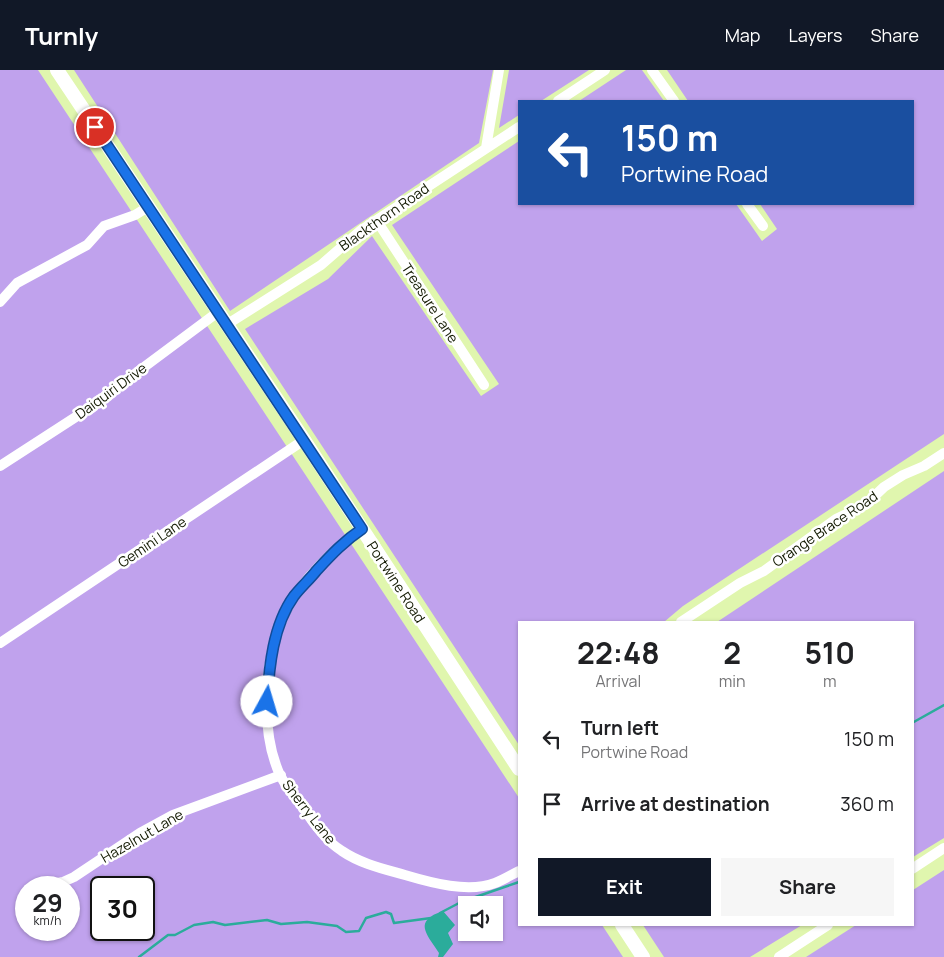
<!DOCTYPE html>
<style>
body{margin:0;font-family:Manrope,sans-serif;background:#f6f6f6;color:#202124;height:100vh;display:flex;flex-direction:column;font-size:19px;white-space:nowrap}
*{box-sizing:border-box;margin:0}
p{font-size:16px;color:#757577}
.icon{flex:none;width:28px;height:28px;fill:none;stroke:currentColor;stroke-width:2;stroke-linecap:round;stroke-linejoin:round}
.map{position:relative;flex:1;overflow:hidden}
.sheet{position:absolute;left:518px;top:551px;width:396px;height:305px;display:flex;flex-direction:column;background:#fff;border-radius:0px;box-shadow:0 1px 4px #0004}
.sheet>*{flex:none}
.hud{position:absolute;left:518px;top:30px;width:396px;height:105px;border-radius:0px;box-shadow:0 1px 4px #0004;background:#1a4fa0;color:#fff;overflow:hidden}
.controls{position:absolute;left:458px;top:826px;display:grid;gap:10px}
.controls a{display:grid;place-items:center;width:45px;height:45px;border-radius:0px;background:#fff;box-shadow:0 1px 4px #0004;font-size:25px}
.speed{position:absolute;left:15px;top:806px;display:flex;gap:10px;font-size:25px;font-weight:700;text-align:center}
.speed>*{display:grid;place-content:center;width:65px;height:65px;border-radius:50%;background:#fff;box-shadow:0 1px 4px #0004;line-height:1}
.speed small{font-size:12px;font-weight:400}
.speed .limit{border:2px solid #111;border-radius:8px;background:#fff;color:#111}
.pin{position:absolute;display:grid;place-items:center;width:42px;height:42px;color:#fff;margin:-21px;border:2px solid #fff;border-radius:50%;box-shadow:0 1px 5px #0007}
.me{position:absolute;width:55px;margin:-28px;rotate:6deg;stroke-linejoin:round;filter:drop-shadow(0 0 4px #0008)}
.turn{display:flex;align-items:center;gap:18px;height:105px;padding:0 20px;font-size:22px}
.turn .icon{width:65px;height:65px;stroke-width:2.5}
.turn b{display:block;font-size:35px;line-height:42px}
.eta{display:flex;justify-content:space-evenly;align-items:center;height:85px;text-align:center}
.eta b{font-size:30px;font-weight:700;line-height:35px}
.primary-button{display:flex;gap:10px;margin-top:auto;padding:10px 20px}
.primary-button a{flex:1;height:58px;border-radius:0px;background:#111827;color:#fff;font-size:20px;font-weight:700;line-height:58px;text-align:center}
.primary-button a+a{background:#f6f6f6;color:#202124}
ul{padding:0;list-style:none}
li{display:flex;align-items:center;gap:15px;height:65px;padding:0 20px}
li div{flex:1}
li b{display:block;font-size:19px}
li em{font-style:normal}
header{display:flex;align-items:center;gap:30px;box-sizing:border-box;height:70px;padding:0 25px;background:#111827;color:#fff}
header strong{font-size:24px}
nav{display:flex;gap:28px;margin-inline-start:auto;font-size:18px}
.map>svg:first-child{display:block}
.forest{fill:#c0a2ed;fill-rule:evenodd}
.water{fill:#2bac9b}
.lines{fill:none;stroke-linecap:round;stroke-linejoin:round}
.stream{stroke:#2bac9b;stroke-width:2.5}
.street{stroke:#fff;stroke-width:10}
.secondary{stroke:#fff;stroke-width:14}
.route-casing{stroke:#114b97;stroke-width:12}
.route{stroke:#1a73e8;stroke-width:9}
.labels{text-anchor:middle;stroke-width:5;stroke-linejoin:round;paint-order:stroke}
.street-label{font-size:14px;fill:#121900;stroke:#fff}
</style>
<header>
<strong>Turnly</strong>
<nav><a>Map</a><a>Layers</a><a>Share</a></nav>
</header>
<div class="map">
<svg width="944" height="887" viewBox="0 0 944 887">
<rect width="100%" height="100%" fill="#e0f6ae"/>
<path class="forest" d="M0,0H38L519,728V855H602L623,887H0ZM26,818H69V860H26ZM101,818H144V860H101ZM466,835H494V862H466Z
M74,0H493L479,73L230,241Z
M509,0H589L541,31H519V45L499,58Z
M626,0H642L664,31H579Z
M667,0H944V364L683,536L664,552H519V675L245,259L328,209L372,166L481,326L499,314L392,155L519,71V134H736L762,171L777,159L760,134H912V31H688Z
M944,401V768L913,787L912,552H717Z
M944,800V887H806L856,855H912L913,820Z
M643,855H802L750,887H664Z"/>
<path class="water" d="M443,841L455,855L448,863L453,874L443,887H438L439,883C426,863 413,851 443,841Z"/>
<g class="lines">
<path class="stream" d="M912,653L944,635
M440,843L461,832L519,812
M139,887L168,865H175L194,855L213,852L225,855L267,850L281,854L307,852L337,856L346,862L359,861L366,848L386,842L391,844L394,853L431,848"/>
<path class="street" d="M652,0L674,31
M558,31L605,0
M486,78L499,0
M747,134L763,156
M377,151L484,315
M0,232L17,213L87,175L104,156L135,145L148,137
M226,255L321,195L360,161L519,57
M0,396L85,341L218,242
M362,459C336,476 301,511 287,539C264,583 259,659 280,705C286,717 296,729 304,739C314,754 326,771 342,781C361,794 384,799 405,805C432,813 468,823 495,813C503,810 511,805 519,801
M681,552L740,513L764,501L836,449L865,435L884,417L903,405L924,396L944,383
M0,573L304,370
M912,799L944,778
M34,817L63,812L74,807L140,763L173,745L281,705
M779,887L828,855"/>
<path class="secondary" d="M57,0L304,370L519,699
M622,855L643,887"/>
</g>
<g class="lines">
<g class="route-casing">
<path id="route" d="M95,57L362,459C344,471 331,485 317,500C310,509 301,517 294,526C273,555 269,597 267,632"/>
</g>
<use href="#route" class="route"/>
</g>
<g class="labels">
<g class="street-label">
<text transform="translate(384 147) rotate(-35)" y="5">Blackthorn Road</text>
<text transform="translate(430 233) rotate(57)" y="5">Treasure Lane</text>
<text transform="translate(111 321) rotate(-36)" y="5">Daiquiri Drive</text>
<text transform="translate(825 459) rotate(-34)" y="5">Orange Brace Road</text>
<text transform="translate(152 472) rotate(-34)" y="5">Gemini Lane</text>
<text transform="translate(396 512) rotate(57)" y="5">Portwine Road</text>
<text transform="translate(309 742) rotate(52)" y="5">Sherry Lane</text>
<text transform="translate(142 766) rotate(-30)" y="5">Hazelnut Lane</text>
</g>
</g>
</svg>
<div class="controls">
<a><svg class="icon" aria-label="sound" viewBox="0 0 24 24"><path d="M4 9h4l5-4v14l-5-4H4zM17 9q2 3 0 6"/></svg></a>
</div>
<div class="speed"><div>29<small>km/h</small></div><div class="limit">30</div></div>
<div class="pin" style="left:95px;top:57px;background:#d93025"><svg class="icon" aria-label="arrive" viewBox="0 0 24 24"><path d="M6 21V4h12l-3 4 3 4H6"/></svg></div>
<svg class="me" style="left:267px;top:632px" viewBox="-20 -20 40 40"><circle r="19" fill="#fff"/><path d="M0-13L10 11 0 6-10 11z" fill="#1a73e8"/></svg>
<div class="hud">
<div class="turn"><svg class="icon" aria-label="left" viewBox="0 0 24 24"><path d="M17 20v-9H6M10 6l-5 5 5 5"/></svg><div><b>150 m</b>Portwine Road</div></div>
</div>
<section class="sheet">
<div class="eta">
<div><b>22:48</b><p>Arrival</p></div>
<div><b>2</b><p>min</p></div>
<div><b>510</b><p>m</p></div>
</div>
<ul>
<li><svg class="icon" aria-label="left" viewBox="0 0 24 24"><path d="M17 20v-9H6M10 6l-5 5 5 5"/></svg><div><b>Turn left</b><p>Portwine Road</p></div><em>150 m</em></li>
<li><svg class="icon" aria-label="arrive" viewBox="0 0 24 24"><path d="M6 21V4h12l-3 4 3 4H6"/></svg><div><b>Arrive at destination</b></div><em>360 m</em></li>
</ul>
<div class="primary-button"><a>Exit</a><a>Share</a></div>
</section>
</div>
